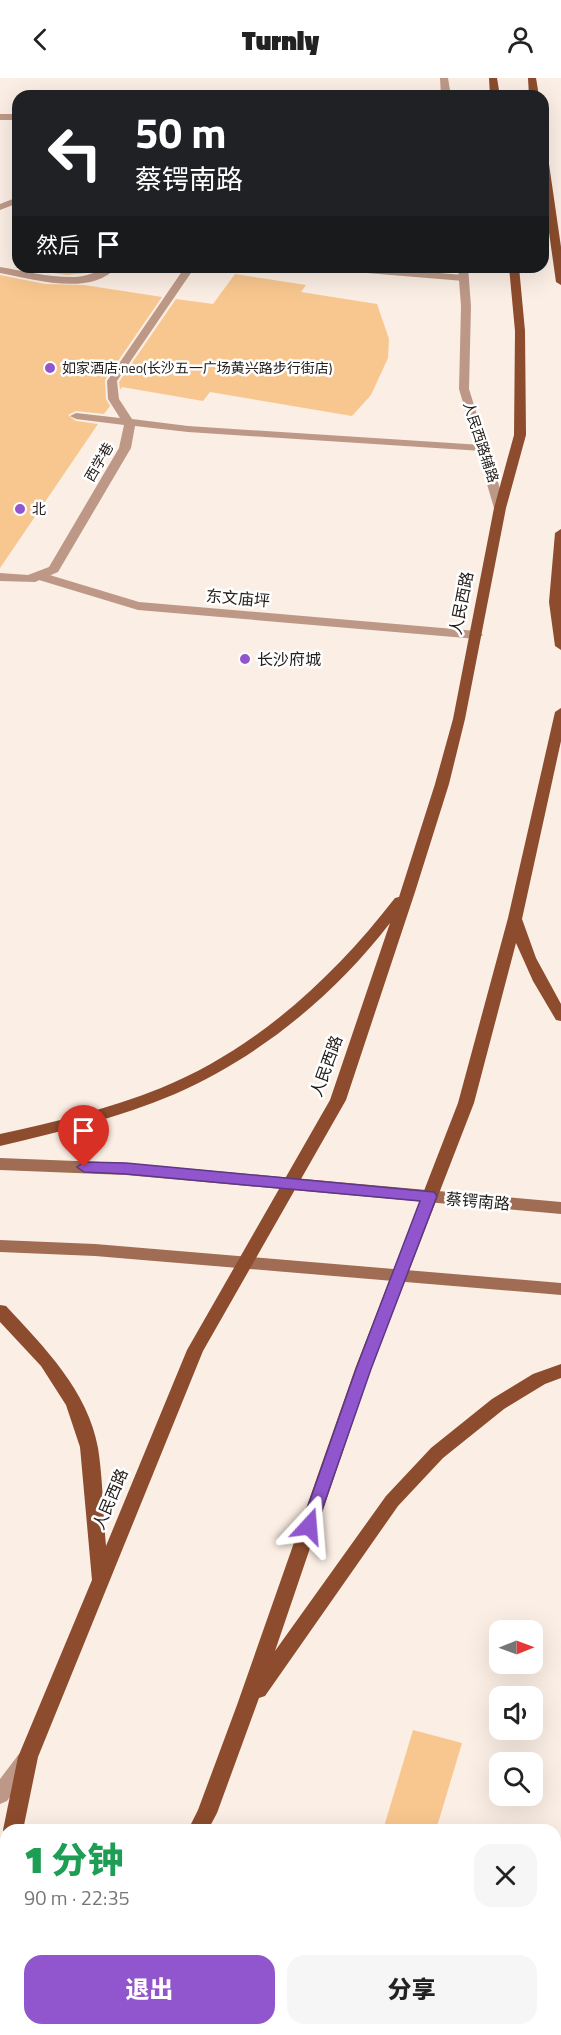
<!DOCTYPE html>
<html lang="zh">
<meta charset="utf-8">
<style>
body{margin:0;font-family:"Titillium Web","Noto Sans SC",sans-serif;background:#f6f6f6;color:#222;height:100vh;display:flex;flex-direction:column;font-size:22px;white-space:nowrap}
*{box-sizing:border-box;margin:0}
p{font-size:20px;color:#767676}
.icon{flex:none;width:33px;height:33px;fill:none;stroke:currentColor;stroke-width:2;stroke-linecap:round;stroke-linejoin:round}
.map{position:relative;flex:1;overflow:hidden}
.drawer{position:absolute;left:0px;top:1746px;width:561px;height:212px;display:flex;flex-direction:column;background:#fff;border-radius:18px 18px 0 0;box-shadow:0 6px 24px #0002}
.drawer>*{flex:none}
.guide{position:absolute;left:12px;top:12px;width:537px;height:183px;border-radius:18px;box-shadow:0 6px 24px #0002;background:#202124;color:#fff;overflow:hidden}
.needle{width:39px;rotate:89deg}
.controls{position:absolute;left:489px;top:1542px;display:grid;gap:12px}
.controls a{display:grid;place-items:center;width:54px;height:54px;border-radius:12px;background:#fff;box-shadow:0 6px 24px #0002;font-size:30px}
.pin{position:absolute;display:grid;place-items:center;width:51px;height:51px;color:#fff;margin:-62px -26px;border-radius:50% 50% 50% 0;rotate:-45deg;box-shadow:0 0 6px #0007}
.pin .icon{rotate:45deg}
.me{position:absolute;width:66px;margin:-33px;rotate:19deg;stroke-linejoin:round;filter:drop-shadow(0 0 4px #0008)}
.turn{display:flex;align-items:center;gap:21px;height:126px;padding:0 24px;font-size:27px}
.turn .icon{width:78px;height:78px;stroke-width:2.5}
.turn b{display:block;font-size:42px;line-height:51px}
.then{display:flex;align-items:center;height:57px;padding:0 24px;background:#0003;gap:12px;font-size:22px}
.round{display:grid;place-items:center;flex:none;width:63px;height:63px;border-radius:18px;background:#f6f6f6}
.summary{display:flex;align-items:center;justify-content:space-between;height:102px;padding:0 24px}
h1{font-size:36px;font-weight:800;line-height:45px;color:#1e9e55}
.action{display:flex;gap:12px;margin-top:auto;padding:12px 24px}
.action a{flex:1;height:69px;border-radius:18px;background:#9156cd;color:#fff;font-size:24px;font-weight:800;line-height:69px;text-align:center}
.action a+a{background:#f6f6f6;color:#222}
header{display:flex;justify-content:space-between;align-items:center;height:78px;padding:0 24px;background:#fff;font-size:27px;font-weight:800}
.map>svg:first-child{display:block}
.building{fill:#f8c78f}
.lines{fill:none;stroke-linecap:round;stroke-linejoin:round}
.service{fill:#bd9887;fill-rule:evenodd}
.pedestrian{fill:#bd9887;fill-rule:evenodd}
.minor{fill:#bd9887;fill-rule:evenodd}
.tertiary{fill:#bd9887;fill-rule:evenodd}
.secondary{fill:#a16c54;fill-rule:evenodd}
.primary{fill:#8c4c2d;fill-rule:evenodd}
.route{fill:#9156cd;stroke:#5e3885;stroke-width:1.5}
.poi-dot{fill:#9156cd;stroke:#fff;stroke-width:2}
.labels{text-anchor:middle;stroke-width:5;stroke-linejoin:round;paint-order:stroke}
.far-poi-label{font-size:14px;fill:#25201d;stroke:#fff;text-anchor:start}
.far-street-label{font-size:14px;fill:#25201d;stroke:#fff}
.street-label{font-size:16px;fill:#25201d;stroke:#fff}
.poi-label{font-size:16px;fill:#25201d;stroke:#fff;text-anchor:start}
</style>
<header><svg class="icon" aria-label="back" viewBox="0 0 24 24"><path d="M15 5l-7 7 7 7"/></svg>Turnly<svg class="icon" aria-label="person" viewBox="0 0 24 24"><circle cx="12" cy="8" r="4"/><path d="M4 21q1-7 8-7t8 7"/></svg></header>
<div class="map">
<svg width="561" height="1957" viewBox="0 0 561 1957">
<rect width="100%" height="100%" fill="#fbeee4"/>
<path class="building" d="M13,189H97L86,195L67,197Z
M235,196L306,207L301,214L377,226L389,261L388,280L371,317L352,338L210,314L203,323L122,309L120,312L119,304L176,221L213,226Z
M0,197L45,206L84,207L162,219L105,302L106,321L110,328L104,336L76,333L68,337L76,343L98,346L0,490Z
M413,1652L462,1665L436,1752H383Z"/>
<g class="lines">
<path class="service" d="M18,119V125L0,132V126Z
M0,189C25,193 51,200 76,199C92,198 102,189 117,189C90,219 34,201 0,195Z
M43,495L139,524L477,553L483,557L477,561L138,532L39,502L37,499Z"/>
<path class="pedestrian" d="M0,36H18V42H0Z"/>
<path class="minor" d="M185,189H195L117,303L119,321L132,341L188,348L482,367L488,370L482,373L188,354L135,348L131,370L58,494L35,504L0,503V495L28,497L49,489L119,370L124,347L76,341L70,338L76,335L120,340L108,321L107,303Z
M325,189H367L464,197L469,200L464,203L330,192Z"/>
<path class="tertiary" d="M440,0H448L451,18H441Z
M458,189H468L471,228L469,311L506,430L500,433L494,430L459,311L461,228Z
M26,1673L33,1676L36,1682L33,1688L7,1723L0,1726V1701L19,1676Z
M178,1952H200L199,1957H177Z"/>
<path class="secondary" d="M0,1080L126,1085L561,1124V1136L126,1097L0,1092Z
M0,1162L95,1166L561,1205V1217L95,1178L0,1174Z"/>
<path class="primary" d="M489,0H497L500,18H490Z
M528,0H536L539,18H529Z
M543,76L548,79L561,169V207L556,204L543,112Z
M509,189H519L525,253L526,357L506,430L465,641L449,706L415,814L346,1022L203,1273L38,1679L23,1752H6V1758L3,1752L18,1679L92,1502L80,1369L66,1327L41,1288L0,1244V1227L6,1228C44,1269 88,1313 98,1370C103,1402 103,1436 106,1468L187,1272L330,1022L390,845C334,918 259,979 175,1016C119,1040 59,1054 0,1068V1056C55,1044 109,1031 161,1010C256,971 333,900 395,820L399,819L435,706L453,641L494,430L514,357L515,253Z
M561,451V572L555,568L549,524L555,455Z
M561,630V663L522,841L536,880L561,926V943L556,942L533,903L516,865L474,1025L371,1291L275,1573L386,1418L431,1370L492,1321L533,1296L561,1286V1300L545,1306L504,1331L443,1380L398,1428L265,1618L259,1620L217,1735L208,1752H188L198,1732L237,1627L355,1291L458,1025L508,840L555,634Z
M6,1774V1814L0,1816V1776Z
M84,1952H106L103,1957H81Z"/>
</g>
<path class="route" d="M84,1084L126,1085L434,1114L437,1118L371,1291L315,1452L309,1454L303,1452L301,1448L356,1291L420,1123L126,1096L84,1094L77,1089Z"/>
<g class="poi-dot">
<circle cx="50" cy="290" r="6"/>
<circle cx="20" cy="431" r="6"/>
<circle cx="245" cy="581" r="6"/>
</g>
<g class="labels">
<g class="far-poi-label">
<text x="62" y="295">如家酒店·neo(长沙五一广场黄兴路步行街店)</text>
<text x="32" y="436">北</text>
</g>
<g class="far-street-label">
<text transform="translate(481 364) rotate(72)" y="5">人民西路辅路</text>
<text transform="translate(99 384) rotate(-60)" y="5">西学巷</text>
</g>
<g class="street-label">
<text transform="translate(238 520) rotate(5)" y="6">东文庙坪</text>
<text transform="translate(461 525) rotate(-79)" y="6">人民西路</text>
<text transform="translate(326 988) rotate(-70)" y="6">人民西路</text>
<text transform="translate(478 1123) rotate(5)" y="6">蔡锷南路</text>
<text transform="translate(110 1421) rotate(-67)" y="6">人民西路</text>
</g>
<g class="poi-label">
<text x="257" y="587">长沙府城</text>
</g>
</g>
</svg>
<div class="controls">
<a><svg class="needle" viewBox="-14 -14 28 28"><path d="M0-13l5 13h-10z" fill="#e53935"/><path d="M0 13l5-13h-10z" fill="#767676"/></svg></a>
<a><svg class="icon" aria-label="sound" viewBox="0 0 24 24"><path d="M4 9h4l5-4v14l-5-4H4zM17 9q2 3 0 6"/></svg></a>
<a><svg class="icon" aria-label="search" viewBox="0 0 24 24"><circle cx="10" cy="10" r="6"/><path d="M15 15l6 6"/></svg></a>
</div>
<div class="pin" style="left:84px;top:1089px;background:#d93025"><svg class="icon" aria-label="arrive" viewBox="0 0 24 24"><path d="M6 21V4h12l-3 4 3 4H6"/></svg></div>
<svg class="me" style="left:309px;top:1448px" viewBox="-20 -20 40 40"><path d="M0-17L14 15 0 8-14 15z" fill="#9156cd" stroke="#fff" stroke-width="4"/></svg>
<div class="guide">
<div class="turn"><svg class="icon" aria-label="left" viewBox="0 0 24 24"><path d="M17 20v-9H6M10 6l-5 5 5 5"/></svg><div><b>50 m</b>蔡锷南路</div></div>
<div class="then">然后<svg class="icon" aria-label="arrive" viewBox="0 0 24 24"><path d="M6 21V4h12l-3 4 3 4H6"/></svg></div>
</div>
<section class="drawer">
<div class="summary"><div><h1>1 分钟</h1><p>90 m · 22:35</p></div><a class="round"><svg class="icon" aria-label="close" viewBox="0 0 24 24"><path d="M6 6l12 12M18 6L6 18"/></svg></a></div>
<div class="action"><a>退出</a><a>分享</a></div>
</section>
</div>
